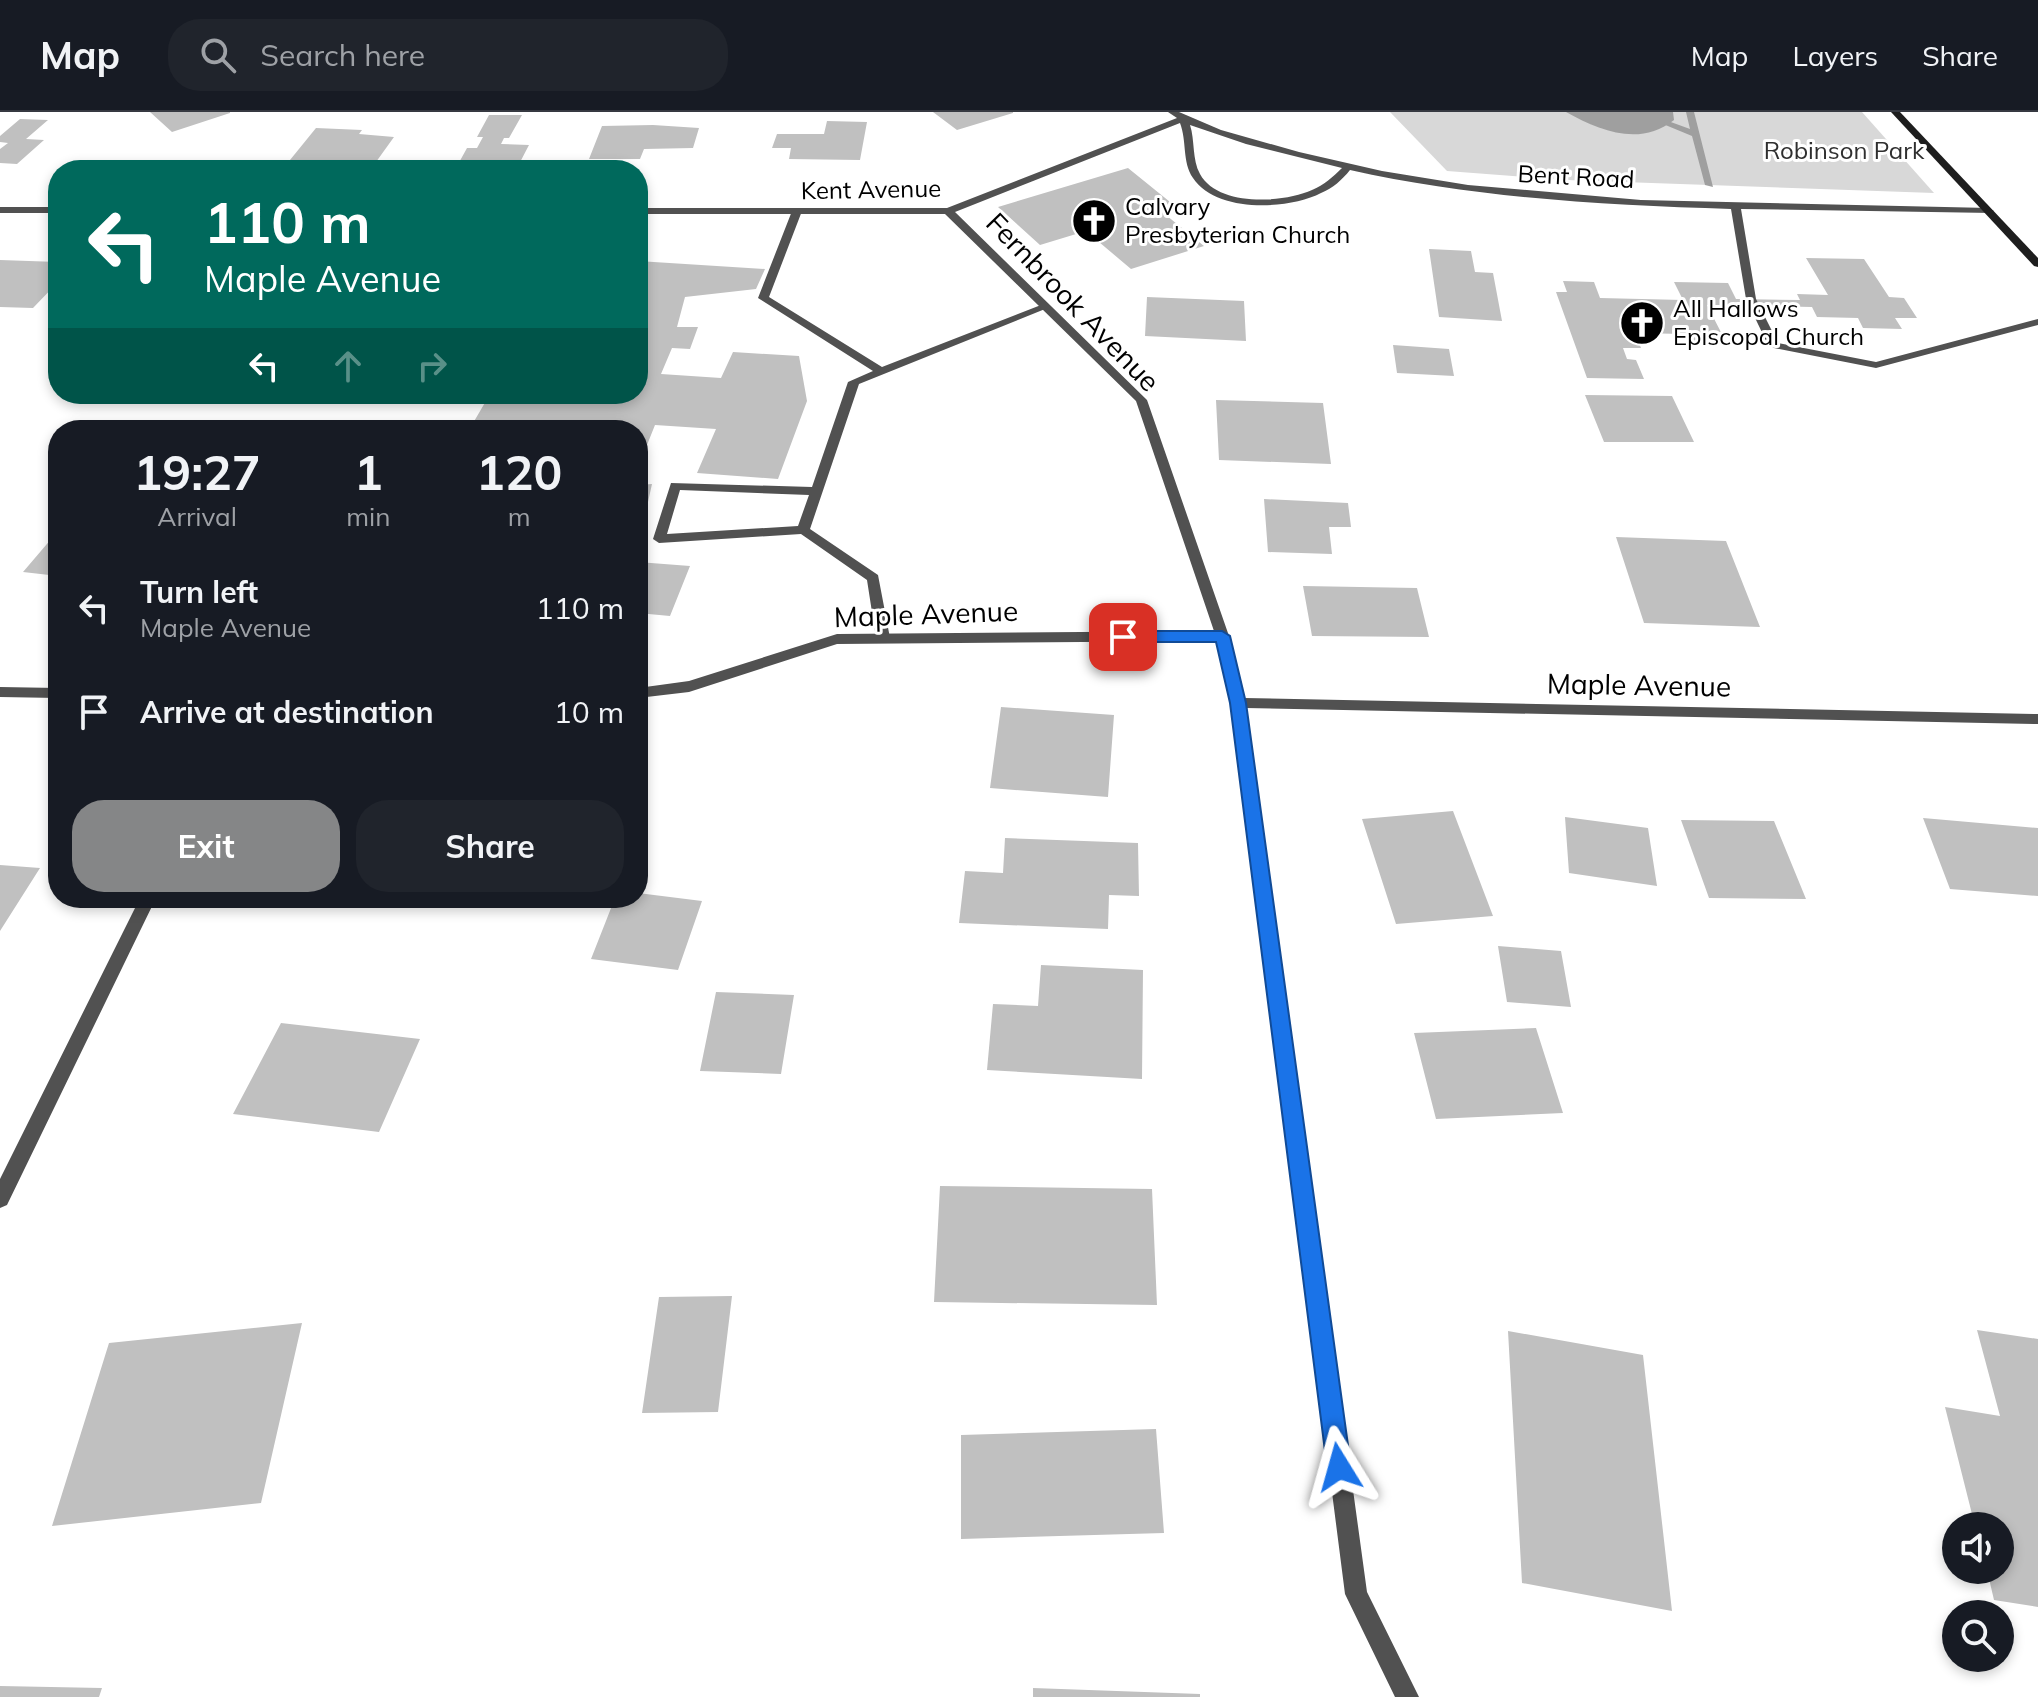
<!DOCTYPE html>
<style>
body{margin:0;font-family:Mulish,sans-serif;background:#20242c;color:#f1f3f6;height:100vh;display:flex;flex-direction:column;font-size:30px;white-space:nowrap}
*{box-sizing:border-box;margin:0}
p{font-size:26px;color:#9ea1a6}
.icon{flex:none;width:44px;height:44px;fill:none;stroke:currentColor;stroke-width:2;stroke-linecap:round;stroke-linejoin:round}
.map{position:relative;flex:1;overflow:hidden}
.side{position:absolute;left:48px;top:308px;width:600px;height:488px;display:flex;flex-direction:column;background:#171b24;border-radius:32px;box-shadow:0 4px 12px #0003}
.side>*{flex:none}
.guide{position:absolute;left:48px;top:48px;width:600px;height:244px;border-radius:32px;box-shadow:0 4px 12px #0003;background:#00695c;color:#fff;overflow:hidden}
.tools{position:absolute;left:1942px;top:1400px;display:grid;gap:16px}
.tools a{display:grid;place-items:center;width:72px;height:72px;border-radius:50%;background:#171b24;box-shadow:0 4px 12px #0003;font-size:40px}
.pin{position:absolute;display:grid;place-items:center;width:68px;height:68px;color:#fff;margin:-34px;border-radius:16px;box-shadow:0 4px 12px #0006}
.me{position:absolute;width:88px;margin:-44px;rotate:352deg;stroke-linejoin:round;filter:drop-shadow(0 0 6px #0008)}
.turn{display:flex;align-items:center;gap:28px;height:168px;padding:0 24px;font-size:36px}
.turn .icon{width:104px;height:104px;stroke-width:2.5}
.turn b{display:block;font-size:56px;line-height:68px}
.lanes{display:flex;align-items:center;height:76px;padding:0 24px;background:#0003;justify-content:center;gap:40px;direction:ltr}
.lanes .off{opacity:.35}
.eta{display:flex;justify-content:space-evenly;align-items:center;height:136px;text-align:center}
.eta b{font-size:48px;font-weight:700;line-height:56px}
.cta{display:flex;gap:16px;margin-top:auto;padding:16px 24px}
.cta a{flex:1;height:92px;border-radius:32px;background:#858687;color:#fff;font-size:32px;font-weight:700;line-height:92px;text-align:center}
.cta a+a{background:#20242c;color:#f1f3f6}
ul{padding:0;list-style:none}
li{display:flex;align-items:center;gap:24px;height:104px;padding:0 24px}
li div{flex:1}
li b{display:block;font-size:30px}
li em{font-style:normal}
header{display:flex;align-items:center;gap:48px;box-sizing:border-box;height:112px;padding:0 40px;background:#171b24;border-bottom:2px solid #363941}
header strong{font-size:38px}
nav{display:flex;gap:44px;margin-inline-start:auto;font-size:28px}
.search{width:560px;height:72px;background:#20242c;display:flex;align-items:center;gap:20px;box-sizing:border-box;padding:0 28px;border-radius:32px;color:#9ea1a6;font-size:30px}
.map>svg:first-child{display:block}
.green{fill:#d8d8d8}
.water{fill:#9f9f9f}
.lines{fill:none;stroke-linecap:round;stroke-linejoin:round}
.stream{fill:#9f9f9f;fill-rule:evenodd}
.building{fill:#c0c0c0}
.lane{fill:#515151;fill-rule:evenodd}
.street{fill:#515151;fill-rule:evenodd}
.secondary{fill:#1e1e1e;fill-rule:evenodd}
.route{fill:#1a73e8;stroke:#114b97;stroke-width:2}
.labels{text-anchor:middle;stroke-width:6;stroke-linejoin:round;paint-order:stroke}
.far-park-label{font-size:24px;fill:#2f2f2f;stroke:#fff}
.far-street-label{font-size:24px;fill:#000;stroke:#fff}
.far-poi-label{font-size:24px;fill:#000;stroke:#fff;text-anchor:start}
.street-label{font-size:28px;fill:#000;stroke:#fff}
</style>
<header>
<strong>Map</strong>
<div class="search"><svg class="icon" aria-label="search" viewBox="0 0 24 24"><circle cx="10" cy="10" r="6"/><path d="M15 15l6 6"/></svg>Search here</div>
<nav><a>Map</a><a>Layers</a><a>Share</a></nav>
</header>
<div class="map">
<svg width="2038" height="1585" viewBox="0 0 2038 1585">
<rect width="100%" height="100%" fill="#fff"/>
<path class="green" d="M1390,0H1862L1934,81L1566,68L1447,59Z"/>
<path class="water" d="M1566,0H1673L1674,8C1640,35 1600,19 1566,0Z"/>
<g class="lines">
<path class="stream" d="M1686,0H1694L1713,75L1705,73L1692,24L1663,12L1668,9L1690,17Z"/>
</g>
<path class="building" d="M150,0H230V1L172,20Z
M933,0H1013V1L957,18Z
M489,3H522L509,26H504L501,32L529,33L517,56H456L467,36H477L483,25H477Z
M20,7L48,8L26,27L44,28L17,52L0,51V37L8,31L0,30V24Z
M827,9L867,10L860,48L789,47L791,36H772L777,22H824Z
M602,14L653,13L699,16L693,36L644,37L640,47H589Z
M316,16L362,18L359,22L394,25L376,50L290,48Z
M1128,56L1175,94L1161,99L1204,134L1131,157L1086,119L1040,133L998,95Z
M1429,137L1471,139L1475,160L1493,161L1502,209L1439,205Z
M1806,146L1864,147L1889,185L1904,186L1917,206H1895L1902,217L1863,216L1858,206L1817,205L1812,195L1707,193L1726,230L1688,229L1684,222L1635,221L1641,236H1623L1627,247L1636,248L1644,267L1587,266L1556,180H1567L1563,169L1594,170L1600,186L1683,188L1674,170L1728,171L1736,187L1800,188L1797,182L1828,183Z
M0,148L58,150V170L33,196L0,195Z
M638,149L765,157L756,177L685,185L677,215H698L690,237L672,236L661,262L721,266L733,240L799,244L807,289L778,367L697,361L716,317L655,313L639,353L638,318L535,314L533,318H469L490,282H638Z
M1147,185L1244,189L1246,229L1145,224Z
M1393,233L1449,237L1454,264L1397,261Z
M1585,283L1672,284L1694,330H1604Z
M1216,288L1323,291L1331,352L1219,348Z
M652,372L646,399L638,400V373Z
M1264,387L1348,391L1351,415H1329L1332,442L1268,440Z
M58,419V464L23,460Z
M1616,425L1726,429L1760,515L1644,511Z
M638,450L690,454L670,504L638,501Z
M1303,474L1417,476L1429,525L1312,524Z
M1001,595L1114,603L1108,685L990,676Z
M1453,699L1493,804L1396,812L1362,707Z
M1565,705L1648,716L1657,774L1569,761Z
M1923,706L2038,716V784L1950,777Z
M1681,708L1774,709L1806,787L1709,786Z
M1005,726L1138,731L1139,784L1109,783L1108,817L959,811L965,759L1003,761Z
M0,753L40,756L0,819Z
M638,781L702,789L678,858L591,847L615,786H638Z
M1498,834L1561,839L1571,895L1507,890Z
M1041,853L1143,858L1142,967L987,958L993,892L1038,894Z
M716,880L794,883L781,962L700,959Z
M281,911L420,927L379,1020L233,1002Z
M1536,916L1563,1001L1436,1007L1414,921Z
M940,1074L1152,1077L1157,1193L934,1190Z
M732,1184L718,1300L642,1301L659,1185Z
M302,1211L261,1391L52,1414L109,1231Z
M1977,1218L2038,1227V1495L1994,1488L1987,1458H2000V1414H1975L1945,1295L2000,1304Z
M1508,1219L1643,1243L1672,1499L1522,1471Z
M1156,1317L1164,1421L961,1427V1323Z
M0,1574L102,1576L99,1585H0Z
M1033,1576L1200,1582V1585H1033Z"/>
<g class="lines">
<path class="lane" d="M797,96L802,99L769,185L882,255L1041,193L1050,195L859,272L810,417L878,463L890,526L883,531L876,526L867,468L801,422L659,431L653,427L671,371L812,375L848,270L873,259L758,186L792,99ZM680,378L809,383L798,414L667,422Z"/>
<path class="street" d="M1168,0H1179L1221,18L1299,40L1382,59L1468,73L1641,88L1989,96L1994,99L1992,101L1741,97L1756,187L1778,231L1876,250L2038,207V213L1876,256L1774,236L1768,233L1746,187L1731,97C1604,93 1475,86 1350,58C1342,68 1333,76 1321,81C1288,98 1216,101 1193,66C1182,50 1187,29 1180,11L955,100L1147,288L1229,524L1244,586L2038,602V612L1246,596L1367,1480L1419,1585H1395L1345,1482L1231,591L1216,529L837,532L689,580L638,586V576L689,569L837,522L1214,519L1136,289L945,102H638V96H947L1177,6ZM1190,13L1246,32L1342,56C1333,65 1324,73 1312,78C1283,91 1218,95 1200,62C1192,48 1195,28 1190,13Z
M0,95H58V101H0Z
M0,575L58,576V586L0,585Z
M140,786H156L7,1093L0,1096V1067Z"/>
<path class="secondary" d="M1891,0H1900L2038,146V155L2034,154Z"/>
</g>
<path class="route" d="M1123,519H1222L1230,524L1246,591L1351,1355L1347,1364L1339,1367L1331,1364L1327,1355L1230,591L1216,530H1123L1115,525Z"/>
<defs>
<g id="church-disc" transform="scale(2.3)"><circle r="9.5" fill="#000" stroke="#fff"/><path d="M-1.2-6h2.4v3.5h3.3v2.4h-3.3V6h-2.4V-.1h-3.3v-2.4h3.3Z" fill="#fff"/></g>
</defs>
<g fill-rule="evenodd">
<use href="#church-disc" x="1094" y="109"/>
<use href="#church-disc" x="1642" y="211"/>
</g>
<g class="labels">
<g class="far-park-label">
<text x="1844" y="47">Robinson Park</text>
</g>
<g class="far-street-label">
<text transform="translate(1576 65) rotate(3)" y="8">Bent Road</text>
<text transform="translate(871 78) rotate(-1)" y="8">Kent Avenue</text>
</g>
<g class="far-poi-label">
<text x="1125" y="103">Calvary<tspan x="1125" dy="28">Presbyterian Church</tspan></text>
<text x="1673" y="205">All Hallows<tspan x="1673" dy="28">Episcopal Church</tspan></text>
</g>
<g class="street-label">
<text transform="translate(1073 190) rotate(46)" y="10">Fernbrook Avenue</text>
<text transform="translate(926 502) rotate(-2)" y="10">Maple Avenue</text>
<text transform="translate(1639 573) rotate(1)" y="10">Maple Avenue</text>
</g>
</g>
</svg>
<div class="tools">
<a><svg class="icon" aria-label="sound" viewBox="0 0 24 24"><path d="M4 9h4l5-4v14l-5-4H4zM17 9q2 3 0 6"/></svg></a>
<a><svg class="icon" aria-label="search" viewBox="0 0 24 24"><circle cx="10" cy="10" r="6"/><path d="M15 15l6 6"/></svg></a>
</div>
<div class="pin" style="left:1123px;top:525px;background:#d93025"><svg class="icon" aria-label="arrive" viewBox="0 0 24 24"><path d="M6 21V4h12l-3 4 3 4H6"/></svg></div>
<svg class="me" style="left:1339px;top:1355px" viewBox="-20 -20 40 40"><path d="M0-17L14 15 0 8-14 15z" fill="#1a73e8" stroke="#fff" stroke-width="4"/></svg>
<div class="guide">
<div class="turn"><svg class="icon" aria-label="left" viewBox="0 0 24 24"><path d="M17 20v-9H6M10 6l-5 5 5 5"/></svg><div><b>110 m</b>Maple Avenue</div></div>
<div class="lanes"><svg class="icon" aria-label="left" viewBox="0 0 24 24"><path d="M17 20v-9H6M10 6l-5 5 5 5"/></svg><svg class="icon off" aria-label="ahead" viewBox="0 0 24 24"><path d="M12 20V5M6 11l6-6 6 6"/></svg><svg class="icon off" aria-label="right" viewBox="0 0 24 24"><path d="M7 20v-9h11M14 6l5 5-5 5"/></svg></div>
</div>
<section class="side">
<div class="eta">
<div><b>19:27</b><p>Arrival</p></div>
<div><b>1</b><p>min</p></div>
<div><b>120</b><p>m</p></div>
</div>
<ul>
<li><svg class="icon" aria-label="left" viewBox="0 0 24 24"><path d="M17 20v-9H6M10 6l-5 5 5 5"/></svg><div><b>Turn left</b><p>Maple Avenue</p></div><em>110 m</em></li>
<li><svg class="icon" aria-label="arrive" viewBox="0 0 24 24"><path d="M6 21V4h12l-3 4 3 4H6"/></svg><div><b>Arrive at destination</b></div><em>10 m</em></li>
</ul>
<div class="cta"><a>Exit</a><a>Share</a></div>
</section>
</div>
